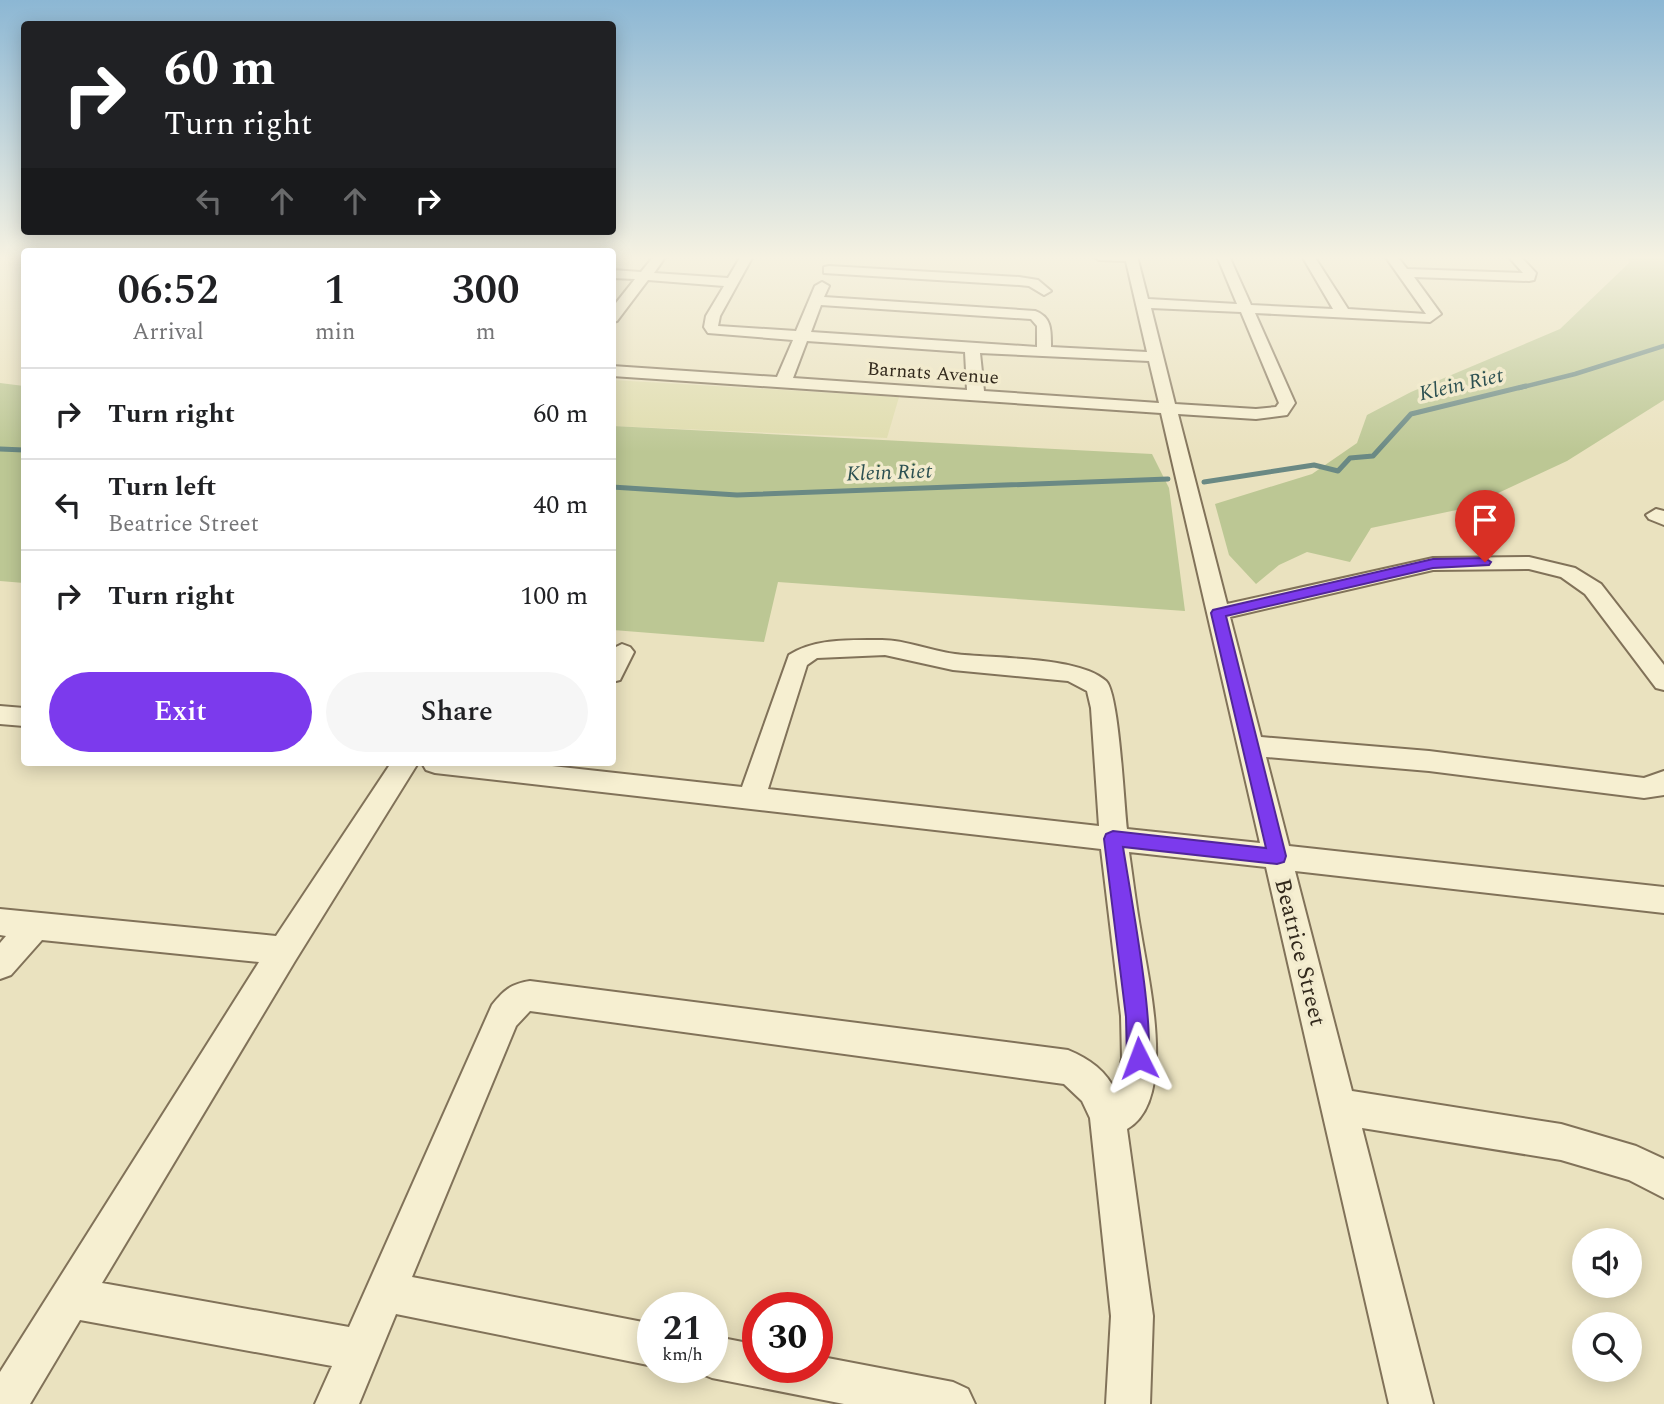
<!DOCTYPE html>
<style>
body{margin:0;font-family:Spectral,serif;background:#f6f6f6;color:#202124;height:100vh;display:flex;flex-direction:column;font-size:26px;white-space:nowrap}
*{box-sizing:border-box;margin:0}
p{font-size:23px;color:#757577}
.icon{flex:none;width:38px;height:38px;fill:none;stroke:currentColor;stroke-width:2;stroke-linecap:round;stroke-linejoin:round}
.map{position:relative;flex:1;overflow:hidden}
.drawer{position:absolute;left:21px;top:248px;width:595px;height:518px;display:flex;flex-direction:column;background:#fff;border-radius:7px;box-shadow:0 4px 18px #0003}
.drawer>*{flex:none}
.banner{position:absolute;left:21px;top:21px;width:595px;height:214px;border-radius:7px;box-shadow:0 4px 18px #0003;background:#202124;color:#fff;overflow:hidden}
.fabs{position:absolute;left:1572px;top:1228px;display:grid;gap:14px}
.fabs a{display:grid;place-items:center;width:70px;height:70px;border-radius:50%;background:#fff;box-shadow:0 4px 18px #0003;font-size:35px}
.speed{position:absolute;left:637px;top:1292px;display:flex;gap:14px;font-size:35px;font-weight:700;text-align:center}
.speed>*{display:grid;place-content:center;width:91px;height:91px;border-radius:50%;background:#fff;box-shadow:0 4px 18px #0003;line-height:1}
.speed small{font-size:18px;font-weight:400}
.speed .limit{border:10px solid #d22;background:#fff;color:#111}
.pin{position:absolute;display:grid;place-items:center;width:60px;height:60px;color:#fff;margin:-72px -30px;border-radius:50% 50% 50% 0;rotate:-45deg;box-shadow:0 0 7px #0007}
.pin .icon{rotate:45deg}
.me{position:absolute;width:77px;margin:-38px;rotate:357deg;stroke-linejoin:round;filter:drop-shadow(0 0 5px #0008)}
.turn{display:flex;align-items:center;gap:24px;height:147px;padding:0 28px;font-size:32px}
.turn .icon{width:91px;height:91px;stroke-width:2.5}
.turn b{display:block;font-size:49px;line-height:60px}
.lanes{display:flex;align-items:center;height:66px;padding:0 28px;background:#0003;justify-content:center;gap:35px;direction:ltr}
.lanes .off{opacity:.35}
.eta{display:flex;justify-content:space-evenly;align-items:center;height:119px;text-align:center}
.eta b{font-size:42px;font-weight:600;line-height:49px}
.button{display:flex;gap:14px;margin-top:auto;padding:14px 28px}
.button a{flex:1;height:80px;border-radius:42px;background:#7c3aed;color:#fff;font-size:28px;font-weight:600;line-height:80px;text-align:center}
.button a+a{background:#f6f6f6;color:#202124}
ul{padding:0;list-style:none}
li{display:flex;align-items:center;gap:21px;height:91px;padding:0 28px;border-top:2px solid #e0e0e0}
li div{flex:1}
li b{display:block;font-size:26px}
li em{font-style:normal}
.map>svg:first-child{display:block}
.farmland{fill:#dfdcad}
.green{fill:#bcc794}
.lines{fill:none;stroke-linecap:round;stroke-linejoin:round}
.stream-far1{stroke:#6a8984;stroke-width:4.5}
.stream{stroke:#6a8984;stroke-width:5}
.minor-casing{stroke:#817259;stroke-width:4}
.minor{fill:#f6efd1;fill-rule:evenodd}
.route{fill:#7c3aed;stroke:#51269a;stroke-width:2}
.labels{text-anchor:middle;stroke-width:7;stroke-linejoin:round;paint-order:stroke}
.far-street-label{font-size:19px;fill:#32291c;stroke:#f2ebce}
.far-water-label{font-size:21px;font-style:italic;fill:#2c5051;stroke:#f2ebce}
.street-label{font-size:23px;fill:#32291c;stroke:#f2ebce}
</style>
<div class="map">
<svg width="1664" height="1404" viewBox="0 0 1664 1404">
<rect width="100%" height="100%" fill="#eae2bf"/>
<path class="farmland" d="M613,380L899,397L887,438L613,426Z"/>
<path class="green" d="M1625,256H1664V400L1567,461L1466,508L1371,528L1350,562L1307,552L1279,565L1256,584L1229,555L1215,504L1312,474L1357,443L1367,415L1411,392L1560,329L1630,262Z
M0,383L24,386V583L0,581Z
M613,426L1152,454L1169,488L1185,611L778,582L764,642L613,630Z"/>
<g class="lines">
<path class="stream-far1" d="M1519,388L1575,374L1664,346"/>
<path class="stream" d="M0,449L24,450
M1204,482L1314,465L1338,471L1350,458L1373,456L1411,414L1526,386
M612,487L737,495L1168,479"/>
<g class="minor-casing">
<path id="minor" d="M654,256H666L654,273L728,278L741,256H753L720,316L718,326L796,331L815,286L822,282L829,286L824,297L1035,311C1052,317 1051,331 1051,347L1147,352L1126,261L1099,260L1093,256H1137L1148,299L1237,304L1217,256H1229L1251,305L1333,309L1302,256H1314L1348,309L1426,314L1385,256H1397L1407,269L1523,273L1508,256H1520L1536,273L1534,280L1529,281L1414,277L1441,314L1430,322L1255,313L1295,403L1287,415L1256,419L1178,414L1227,604L1433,558L1529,557L1575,568L1601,584L1664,665V690L1656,688L1585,594L1561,577L1529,569L1433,570L1230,617L1261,737L1429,751L1644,778L1664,771V795L1644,798L1429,771L1266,757L1289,846L1664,887V913L1295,871L1352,1091L1561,1124L1636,1146L1664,1159V1198L1629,1180L1561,1160L1362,1128L1433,1404H1389L1266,867L1129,852C1133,879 1136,906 1141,933C1148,978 1178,1101 1127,1129L1153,1316L1150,1404H1106L1111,1316L1090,1118L1082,1101L1064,1084L530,1011L516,1026L412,1277L653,1324V1366L396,1314L359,1404H315L332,1366L80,1320L30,1404H0V1372L259,962L42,940L11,975L0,979V943L6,936L0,935V909L276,936L391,763H418L295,961L102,1283L349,1327L492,1005C504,990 511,984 530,981L1068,1050C1090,1059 1106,1071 1116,1092L1122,1058L1121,1016L1101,849L435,773L426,770L422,763H525L742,787L789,655C815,638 851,640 882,640C906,640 931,651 955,654C993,659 1079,656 1106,681C1119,693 1124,805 1127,829L1260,843L1161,413L612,376V366L777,377L793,340L708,333L704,327L706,316L724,286L648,280L617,321L612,322V308L635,279L612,278V270L641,272ZM821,305L1031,319L1037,326V347L811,332ZM1151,308L1241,312L1279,403L1276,407L1256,409L1175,404ZM807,341L965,352L967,390L793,378ZM980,353L1149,361L1159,403L984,391ZM885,655L953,670L1068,681L1087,691L1091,708L1099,826L768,789L807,665L817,658Z
M829,266L1019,277L1038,280L1051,291L1044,295L1029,286L1019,285L824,273V267Z
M1656,509L1664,511V525L1649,519L1646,515Z
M622,644L630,647L634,652L620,680L612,682V649Z
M0,706L24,708V726L0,724Z
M712,1336L758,1345V1367H817V1356L953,1382L968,1389L975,1404H844L712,1378L697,1372L695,1367H712Z"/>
</g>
<use href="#minor" class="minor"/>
</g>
<linearGradient id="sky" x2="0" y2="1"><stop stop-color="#8cb7d4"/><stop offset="0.57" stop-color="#f6f2e2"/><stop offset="1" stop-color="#f6f2e2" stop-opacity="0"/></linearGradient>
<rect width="1664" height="452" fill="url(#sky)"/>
<path class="route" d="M1485,558L1491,562L1489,565L1433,568L1226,616L1286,856L1284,862L1277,864L1123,847C1129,886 1158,1039 1146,1066L1139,1069L1131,1066L1127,1058L1126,1017L1104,839L1106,834L1113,831L1266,848L1211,613L1213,610L1433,559Z"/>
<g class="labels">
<g class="far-street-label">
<text transform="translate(933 372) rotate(4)" y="7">Barnats Avenue</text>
</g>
<g class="far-water-label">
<text transform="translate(1461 384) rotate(-13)" y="7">Klein Riet</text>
<text transform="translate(889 472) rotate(-2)" y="7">Klein Riet</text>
</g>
<g class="street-label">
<text transform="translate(1301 952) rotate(76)" y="8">Beatrice Street</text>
</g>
</g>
</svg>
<div class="fabs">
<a><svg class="icon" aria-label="sound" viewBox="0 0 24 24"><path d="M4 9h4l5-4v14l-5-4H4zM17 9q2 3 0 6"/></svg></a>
<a><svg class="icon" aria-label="search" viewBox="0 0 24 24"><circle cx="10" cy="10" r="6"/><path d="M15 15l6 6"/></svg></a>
</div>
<div class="speed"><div>21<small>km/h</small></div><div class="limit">30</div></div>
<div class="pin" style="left:1485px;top:562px;background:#d93025"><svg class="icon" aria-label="arrive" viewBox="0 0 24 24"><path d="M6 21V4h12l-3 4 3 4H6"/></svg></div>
<svg class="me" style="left:1139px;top:1058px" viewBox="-20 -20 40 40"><path d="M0-17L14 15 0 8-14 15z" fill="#7c3aed" stroke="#fff" stroke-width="4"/></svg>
<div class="banner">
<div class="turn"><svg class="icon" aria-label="right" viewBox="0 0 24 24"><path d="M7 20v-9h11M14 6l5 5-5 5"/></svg><div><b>60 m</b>Turn right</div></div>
<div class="lanes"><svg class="icon off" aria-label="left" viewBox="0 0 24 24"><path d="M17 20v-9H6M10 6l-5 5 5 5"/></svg><svg class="icon off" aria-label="ahead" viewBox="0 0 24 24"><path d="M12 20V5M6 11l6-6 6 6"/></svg><svg class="icon off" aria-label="ahead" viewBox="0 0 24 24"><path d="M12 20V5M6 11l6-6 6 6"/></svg><svg class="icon" aria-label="right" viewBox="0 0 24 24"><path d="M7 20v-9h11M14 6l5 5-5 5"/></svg></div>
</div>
<section class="drawer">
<div class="eta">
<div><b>06:52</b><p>Arrival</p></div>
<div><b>1</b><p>min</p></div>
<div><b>300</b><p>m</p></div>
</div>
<ul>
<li><svg class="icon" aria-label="right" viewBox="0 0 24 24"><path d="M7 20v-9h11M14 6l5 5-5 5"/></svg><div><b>Turn right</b></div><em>60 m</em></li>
<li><svg class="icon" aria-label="left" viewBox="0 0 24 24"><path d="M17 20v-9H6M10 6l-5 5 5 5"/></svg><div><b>Turn left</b><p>Beatrice Street</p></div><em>40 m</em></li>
<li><svg class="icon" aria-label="right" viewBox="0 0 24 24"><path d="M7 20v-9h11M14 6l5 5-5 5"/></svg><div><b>Turn right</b></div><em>100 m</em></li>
</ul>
<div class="button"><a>Exit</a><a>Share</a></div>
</section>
</div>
